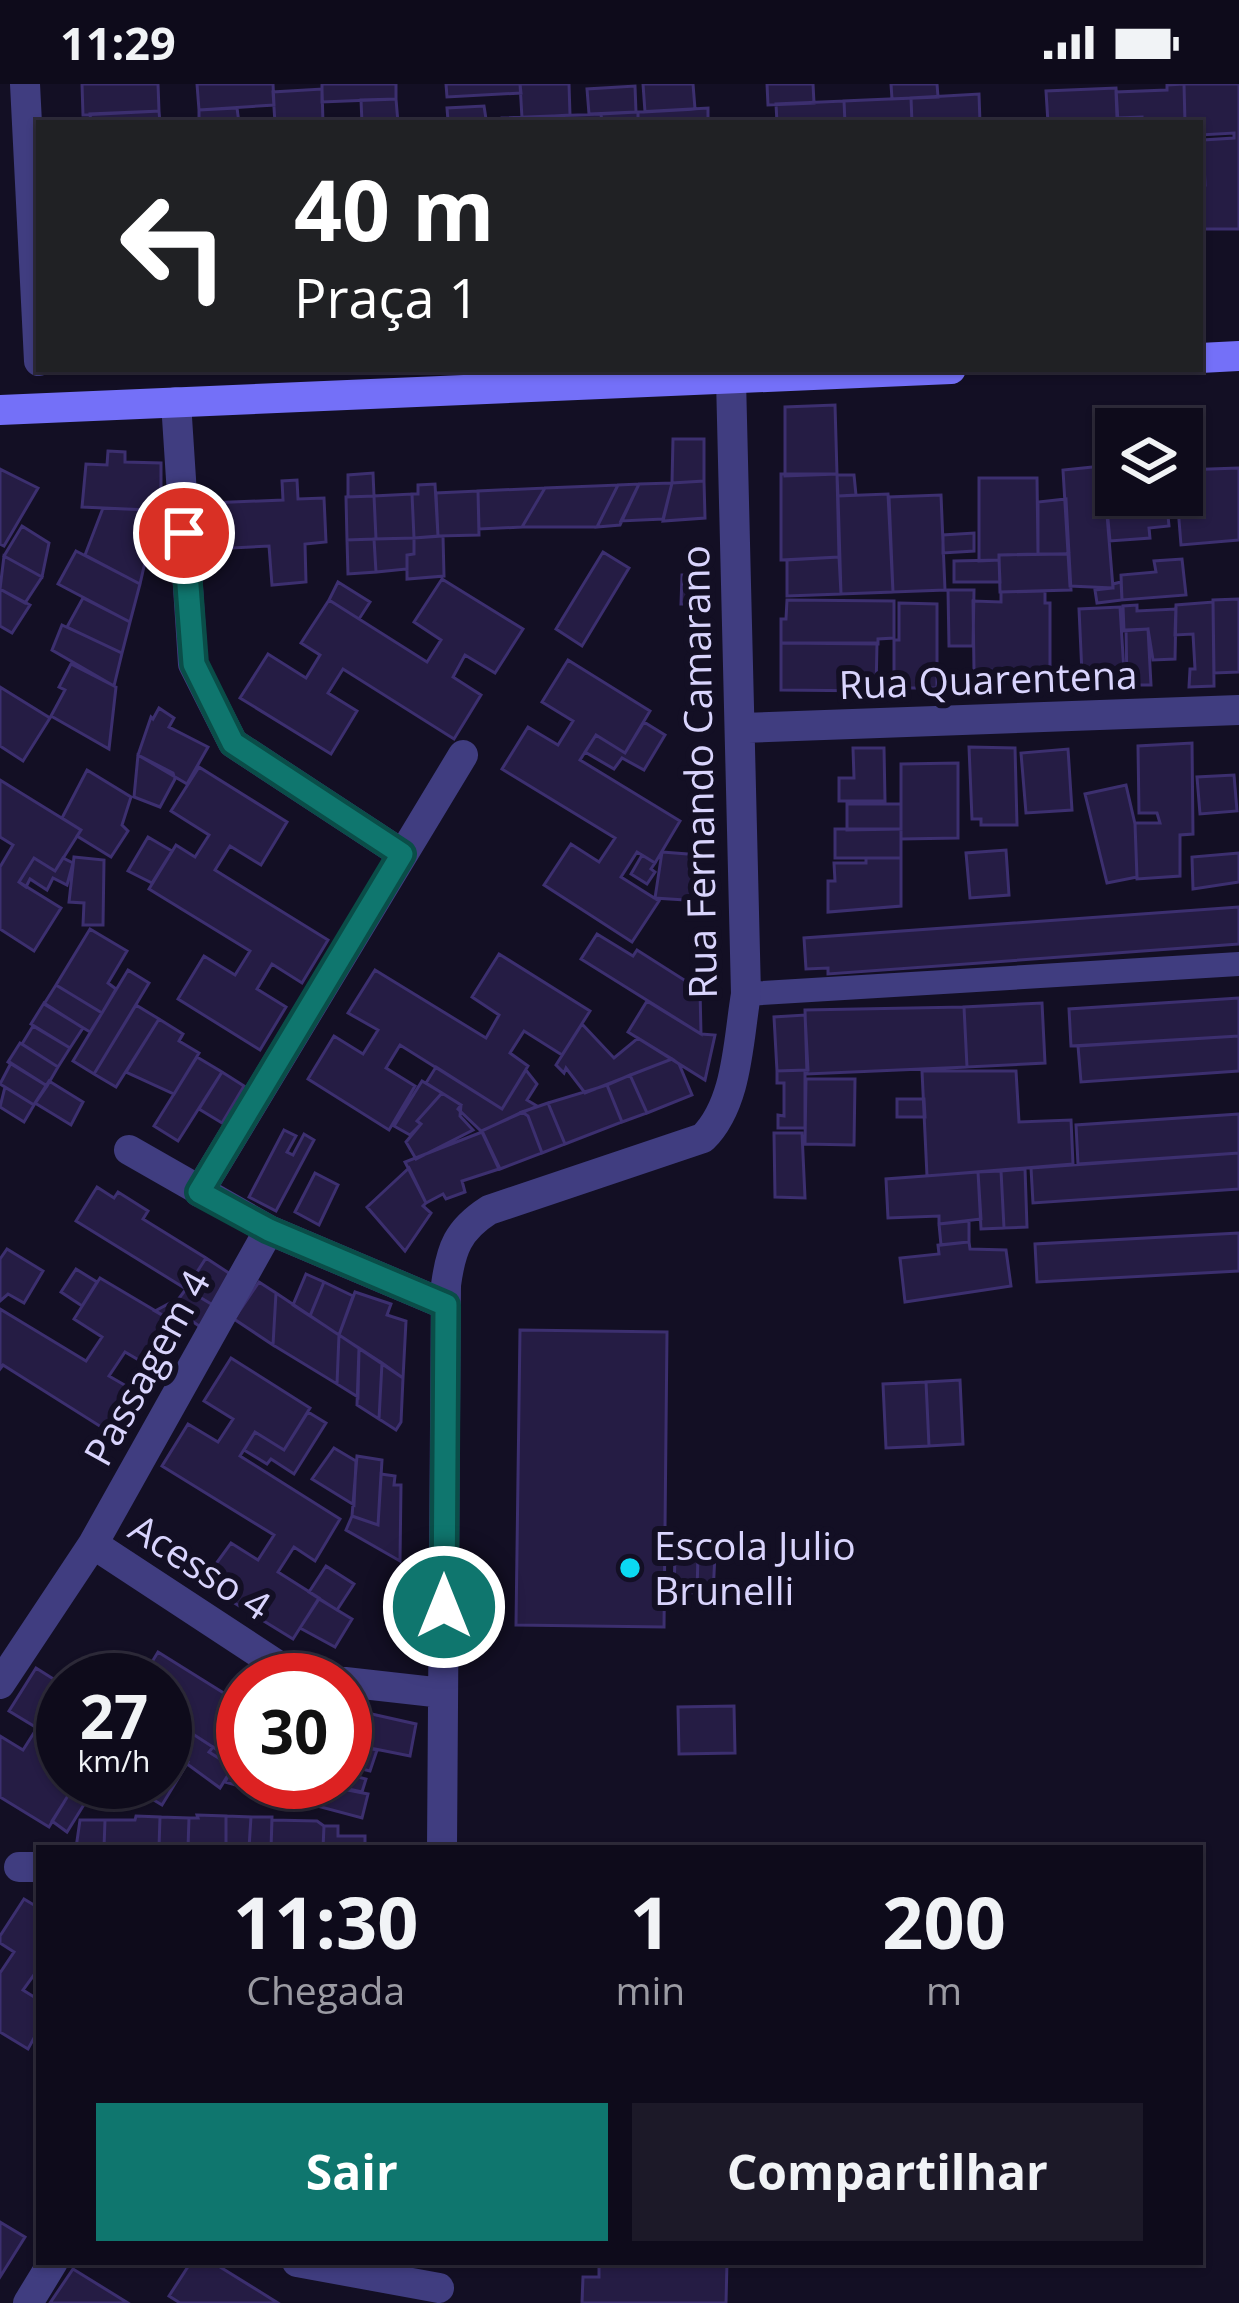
<!DOCTYPE html>
<html lang="pt">
<meta charset="utf-8">
<style>
body{margin:0;font-family:"Open Sans",sans-serif;background:#1c1928;color:#f1f3f6;height:100vh;display:flex;flex-direction:column;font-size:45px;white-space:nowrap}
*{box-sizing:border-box;margin:0}
p{font-size:39px;color:#9b9ba3}
.icon{flex:none;width:66px;height:66px;fill:none;stroke:currentColor;stroke-width:2;stroke-linecap:round;stroke-linejoin:round}
.map{position:relative;flex:1;overflow:hidden}
.sheet{position:absolute;left:36px;top:1761px;width:1167px;height:420px;display:flex;flex-direction:column;background:#0e0b1b;border-radius:0px;box-shadow:0 3px 9px #0004,0 0 0 3px #2e2b3a}
.sheet>*{flex:none}
.top-card{position:absolute;left:36px;top:36px;width:1167px;height:252px;border-radius:0px;box-shadow:0 3px 9px #0004,0 0 0 3px #2e2b3a;background:#202124;color:#fff;overflow:hidden}
.fabs{position:absolute;left:1095px;top:324px;display:grid;gap:24px}
.fabs a{display:grid;place-items:center;width:108px;height:108px;border-radius:0px;background:#0e0b1b;box-shadow:0 3px 9px #0004,0 0 0 3px #2e2b3a;font-size:60px}
.speed{position:absolute;left:36px;top:1569px;display:flex;gap:24px;font-size:60px;font-weight:700;text-align:center}
.speed>*{display:grid;place-content:center;width:156px;height:156px;border-radius:50%;background:#0e0b1b;box-shadow:0 3px 9px #0004,0 0 0 3px #2e2b3a;line-height:1}
.speed small{font-size:30px;font-weight:400}
.speed .limit{border:18px solid #d22;background:#fff;color:#111}
.pin{position:absolute;display:grid;place-items:center;width:102px;height:102px;color:#fff;margin:-51px;border:6px solid #fff;border-radius:50%;box-shadow:0 3px 12px #0007}
.me{position:absolute;width:132px;margin:-66px;rotate:0deg;stroke-linejoin:round;filter:drop-shadow(0 0 9px #0008)}
.turn{display:flex;align-items:center;gap:42px;height:252px;padding:0 60px;font-size:54px}
.turn .icon{width:156px;height:156px;stroke-width:2.5}
.turn b{display:block;font-size:84px;line-height:102px}
.eta{display:flex;justify-content:space-evenly;align-items:center;height:204px;text-align:center}
.eta b{font-size:72px;font-weight:700;line-height:84px}
.action{display:flex;gap:24px;margin-top:auto;padding:24px 60px}
.action a{flex:1;height:138px;border-radius:0px;background:#0f766e;color:#fff;font-size:48px;font-weight:700;line-height:138px;text-align:center}
.action a+a{background:#1c1928;color:#f1f3f6}
.status{display:flex;justify-content:space-between;align-items:center;height:84px;padding:0 60px;background:#0e0b1b;direction:ltr}
.status svg{height:33px;fill:currentColor}
.map>svg:first-child{display:block}
.building{fill:#251c44;stroke:#3c2f6f;stroke-width:3}
.lines{fill:none;stroke-linecap:round;stroke-linejoin:round}
.lane{stroke:#403d80;stroke-width:24}
.street{stroke:#403d80;stroke-width:30}
.secondary{stroke:#7470f8;stroke-width:30}
.route-casing{stroke:#0a4d48;stroke-width:30}
.route{stroke:#0f766e;stroke-width:21}
.poi-dot{fill:#0bd9f2;stroke:#130f24;stroke-width:4.5}
.labels{text-anchor:middle;stroke-width:12;stroke-linejoin:round;paint-order:stroke}
.street-label{font-size:39px;fill:#d9d4fd;stroke:#130f24}
.poi-label{font-size:39px;fill:#d9d4fd;stroke:#130f24;text-anchor:start}
</style>
<div class="status"><b>11:29</b><svg viewBox="0 0 49 12"><path d="M0 12V9h3v3zM5 12V6h3v6zM10 12V3h3v9zM15 12V0h3v12zM26 1h20v11H26zM47 4h2v5h-2z"/></svg></div>
<div class="map">
<svg width="1239" height="2219" viewBox="0 0 1239 2219">
<rect width="100%" height="100%" fill="#130f24"/>
<path class="building" d="M82,0H158L159,27L83,31Z
M197,0H273L274,21L199,26Z
M322,0H396V15L322,18Z
M446,0H520L521,9L447,13Z
M520,0H569L570,31L522,34Z
M643,0H693L695,25L645,28Z
M767,0H813L814,19L768,21Z
M891,0H937L938,13L892,15Z
M1184,0H1239V145H1200V101H1205L1203,56L1234,54V49L1200,51V39H1185Z
M1184,0L1185,39H1142V33L1117,34L1116,8L1167,6V1Z
M635,2L636,28L589,30L587,5Z
M1116,4L1118,39H1048L1046,7Z
M322,5L323,39H275L273,8Z
M979,10L980,39H912L911,14Z
M911,14L912,39H845L844,17Z
M396,15L398,39H362L361,16Z
M844,17L845,39H777L776,20Z
M484,22L486,35L448,37L447,24Z
M237,24L239,39H199V26Z
M708,24V39H638V28Z
M159,27L160,39H91L90,30Z
M638,28V39H602L601,30Z
M601,30L602,39H502V34Z
M835,321L837,390L785,392V323Z
M1171,330L1172,345H1135V331Z
M673,355H704V397L672,399Z
M108,367L125,368V378L161,379V421L151,420L148,426L82,423L86,380L107,381Z
M1103,382L1113,504L1070,502L1063,386Z
M1239,384V456L1181,461L1177,411H1182V386Z
M0,385L38,404L4,462L0,460Z
M373,389L374,412L348,413V391Z
M781,390H837L839,473L781,476Z
M837,391H854L856,411L838,412Z
M1116,392V411H1166L1169,442L1149,444L1150,454L1110,457L1104,393Z
M979,394H1037L1038,470L999,471V476L979,477Z
M297,396L298,415L324,414L326,458L305,460L306,498L272,501L269,462L212,465L209,419L283,416L282,397Z
M704,397L705,434L663,437L672,399Z
M672,399L663,435L621,437L639,400Z
M435,400L438,452L414,454L412,410H418V401Z
M639,400L620,441L597,443L618,401Z
M618,401L597,443H522L545,404Z
M545,404L522,443L479,445L478,407Z
M478,407L479,451L438,452L436,409Z
M412,410L414,454L376,455L374,412Z
M888,410L893,508L841,510L838,412Z
M941,411L945,506L893,508L889,413Z
M374,412L376,455L347,456L346,413Z
M1066,415L1069,470H1038V418Z
M103,424L148,426L145,463L148,465L140,500L85,471Z
M22,442L49,459L42,493L4,472Z
M974,449V467L943,469V451Z
M443,452L444,492L407,495V471L414,470V454Z
M414,454V470L407,471V485L376,488L374,455Z
M374,455L376,488L348,490L347,456Z
M76,467L140,500L130,538L58,500Z
M603,468L629,484L582,562L556,545Z
M1069,470L1071,506L1000,508L999,471Z
M4,472L42,493L25,519L0,505Z
M839,473L841,510L787,512V476Z
M1182,475L1186,511L1122,516L1121,491L1156,488L1154,477Z
M999,476L1000,498H954V477Z
M682,491H704V520H681Z
M442,495L523,545L495,589L465,571L453,593L481,611L454,655L343,585L328,609L357,627L331,670L240,614L268,570L306,594L320,571L301,559L329,516L427,578L441,556L414,538Z
M338,498L370,518L359,535L329,516Z
M1121,498L1122,516L1097,519L1095,506L1113,504V500Z
M0,505L30,521L12,549L0,542Z
M948,506H974L973,562H949Z
M1045,507V519H1050V587L974,586L973,517L1001,518V508Z
M83,514L130,538L122,569L67,543Z
M1239,515V588L1214,589L1213,516Z
M787,516L894,517V554L878,555V560L781,559V535H786Z
M1213,518L1214,602L1189,603L1190,585H1195L1193,550L1175,551L1176,521Z
M899,519L937,520V604H894V556H899Z
M1137,521V527L1176,525L1175,575L1153,576L1148,545L1124,547L1123,522Z
M1120,523L1124,588L1082,590L1079,525Z
M62,541L122,569L114,602L52,566Z
M1148,545L1151,601H1127L1126,546Z
M781,559H877L876,607L781,606Z
M568,576L650,627L625,669L596,651L580,676L680,737L655,779L637,768L621,793L659,817L632,858L544,801L571,760L599,778L615,754L502,685L528,643L558,661L573,637L542,618Z
M71,580L116,603L109,665L51,632L65,606L59,603Z
M0,603L50,634L23,677L0,662Z
M159,624L174,634L169,643L208,663L187,700L138,671L151,633L153,635Z
M644,638L665,651L644,686L622,674L614,685L585,668L596,651L625,669Z
M1192,659L1193,750L1180,751V792L1137,795L1135,739H1160L1157,729H1139L1138,662Z
M969,663L1015,664L1017,741H981V735H972Z
M853,664H884L885,717H839V694H854Z
M1068,665L1072,726L1026,729L1021,669Z
M138,671L173,689L175,695L160,723L134,713Z
M958,679V754L901,755V680Z
M199,683L287,738L261,781L230,762L215,786L328,856L302,899L272,880L257,905L286,923L260,966L178,915L204,872L235,891L250,867L149,805L176,761L195,773L209,751L171,727Z
M87,686L131,713L122,741L128,747L111,773L77,752L81,746L62,734Z
M1234,691L1237,727L1200,730L1197,693Z
M0,696L81,746L55,787L34,774L19,798L61,824L34,867L0,845V783L13,761L0,753Z
M1126,701L1135,740L1137,793L1107,799L1085,710Z
M847,720H901V745L847,746Z
M835,745H901V774H835Z
M148,753L172,767L152,799L128,787Z
M1006,766L1009,811L970,814L966,769Z
M662,768L700,771V817L655,814Z
M1239,769V798L1193,805L1192,773Z
M642,771L655,779L651,785L655,788L647,800L631,790Z
M74,773L104,776L103,841H83L84,819L69,818Z
M34,774L55,787L63,774L73,779L67,801L53,794L47,806L30,795L26,803L19,798Z
M866,774H901V822L828,828V797H835L834,779H866Z
M1239,823V860L828,890V884L806,885L804,854Z
M90,845L127,867L108,899L116,905L102,929L56,901Z
M597,850L633,872L637,866L700,906L701,950L581,875Z
M499,870L590,927L562,971L524,947L510,969L528,982L502,1025L400,961L386,984L415,1002L389,1046L308,995L334,952L363,970L378,946L348,929L375,886L486,954L499,931L472,913Z
M128,886L149,899L94,990L73,977Z
M56,901L102,929L90,948L44,920Z
M1239,914V952L1071,962L1069,925Z
M647,917L701,950L715,951L705,996L628,948Z
M44,919L83,944L70,964L31,940Z
M1042,919L1045,979L967,983L964,923Z
M136,921L159,935L116,1003L94,990Z
M964,923L967,983L807,990L805,926Z
M805,931L808,986L777,987L774,933Z
M159,935L183,950L179,957L199,969L174,1010L126,988Z
M582,940L614,974L638,954L672,975L585,1009L566,984L564,989L556,981Z
M33,942L70,964L58,983L22,960Z
M1239,952V987L1081,998L1078,962Z
M20,959L58,983L47,1002L8,978Z
M197,973L222,988L178,1057L154,1042Z
M672,975L679,980L692,1011L647,1029L630,991Z
M11,979L47,1002L34,1021L0,1000Z
M436,983L502,1025L526,986L537,1000L527,1016L537,1022L481,1047L458,1025L461,1021L426,999Z
M805,986V1044H778V1031L784,1032V999H777V987Z
M922,987H1016L1019,1038L1071,1036L1073,1080L927,1092Z
M222,988L244,1002L222,1039L199,1025Z
M630,991L647,1029L622,1038L607,1001Z
M806,995H855L854,1061L805,1060Z
M49,997L83,1018L71,1041L35,1019Z
M422,997L442,1009L417,1037L421,1040L410,1051L394,1042Z
M607,1001L622,1038L565,1060L548,1019Z
M5,1003L34,1021L24,1038L0,1023Z
M442,1009L461,1021L460,1032L473,1046L416,1075L406,1058L421,1040L417,1037Z
M897,1015H924L925,1033H897Z
M548,1019L565,1060L542,1069L528,1032L522,1028Z
M522,1028L528,1032L542,1069L500,1085L482,1047Z
M1239,1030V1069L1078,1080L1076,1041Z
M284,1046L296,1052L287,1068L293,1071L304,1050L314,1056L276,1127L249,1113Z
M482,1048L499,1085L462,1097L465,1108L446,1115L443,1110L426,1119L405,1078Z
M774,1049H802L805,1114L775,1113Z
M1239,1069V1105L1033,1119L1031,1084Z
M409,1084L426,1119L423,1122L431,1129L405,1167L367,1123Z
M1025,1085L1027,1143L1004,1144L1001,1087Z
M1001,1087L1004,1144L981,1145L978,1088Z
M978,1088L981,1135L939,1140V1132L888,1134L886,1095Z
M315,1089L338,1101L319,1141L295,1128Z
M97,1103L114,1114L118,1108L148,1127L143,1135L206,1174L186,1205L76,1137Z
M969,1137V1158L941,1161L939,1140Z
M1239,1149V1187L1037,1198L1035,1160Z
M969,1158L970,1165L1006,1166L1011,1202L905,1218L900,1174L939,1170L938,1161Z
M7,1165L43,1187L24,1219L8,1210L0,1217V1175Z
M206,1174L238,1195L218,1224L186,1205Z
M76,1185L97,1198L82,1222L61,1208Z
M306,1190L324,1198L310,1232L293,1221Z
M100,1194L181,1242L154,1285L125,1268L109,1292L140,1310L114,1351L3,1281L0,1285V1225L86,1277L102,1253L74,1235Z
M259,1198L276,1209L273,1261L234,1235Z
M324,1198L353,1212L339,1251L310,1232Z
M186,1205L218,1224L205,1246L189,1235L180,1247L181,1242L155,1227L170,1219L174,1221Z
M355,1208L391,1220L387,1231L406,1237L403,1294L339,1251Z
M276,1209L339,1251L337,1300L273,1261Z
M520,1246L667,1248L664,1543L516,1541Z
M339,1251L359,1264L358,1313L337,1300Z
M359,1264L382,1279L379,1335L357,1321Z
M231,1274L310,1324L284,1366L255,1348L240,1372L340,1435L315,1477L294,1463L278,1488L319,1514L293,1555L202,1499L231,1459L258,1476L274,1451L162,1382L188,1340L218,1358L233,1335L204,1317Z
M382,1279L403,1294L401,1338L396,1346L379,1335Z
M960,1296L963,1360L929,1362L926,1298Z
M926,1298L929,1362L886,1364L883,1300Z
M308,1328L326,1339L294,1390L271,1375L267,1380L244,1366L255,1348L284,1366Z
M334,1364L356,1377L354,1421L312,1395Z
M357,1372L382,1376L378,1441L352,1432Z
M381,1390L395,1392L394,1401H401L400,1477L346,1446L352,1432L378,1441Z
M675,1470L698,1471L697,1509H674Z
M715,1470L713,1510L697,1509L698,1469Z
M326,1482L354,1500L337,1526L309,1508Z
M319,1515L352,1535L335,1563L300,1544Z
M158,1568L243,1621V1636L222,1669L182,1643L168,1666L188,1678L162,1721L124,1698H165V1596H141Z
M36,1584L63,1601V1661L46,1682L63,1693V1698L75,1700L49,1743L0,1713V1652L23,1666L37,1644L9,1627Z
M734,1622L735,1669L679,1670L678,1623Z
M345,1624L416,1640L410,1672L345,1659Z
M241,1641L243,1698H262L258,1707L225,1698L233,1683L209,1668L213,1663L222,1669Z
M182,1643L213,1663L209,1668L233,1683L220,1704L168,1666Z
M345,1659L377,1666L370,1687L345,1681Z
M345,1681L352,1683L350,1691L366,1695L362,1708L322,1699L345,1698Z
M307,1698L368,1710L362,1734L302,1718Z
M73,1704L88,1714L67,1748L52,1737Z
M197,1731L226,1732V1764H188L189,1734H198Z
M136,1732L160,1733L159,1764H104L105,1736H135Z
M226,1732L251,1733L249,1764H226Z
M160,1733L189,1734L188,1764H159Z
M251,1733H272L271,1764H249Z
M80,1736H105L104,1764H76Z
M272,1736L317,1737L324,1742L323,1764H271Z
M324,1742H338V1752H365V1764H323Z
M24,1815L39,1824V1884L23,1906L39,1916V1945L28,1965L0,1948V1889L14,1868L0,1859V1852Z
M0,2138L25,2153L0,2193Z
M191,2178H212L278,2219H180L169,2212Z
M599,2178H727L726,2219H582L583,2193H599Z
M73,2185L128,2219H50Z"/>
<g class="lines">
<path class="lane" d="M746,910L1239,880"/>
<path class="street" d="M25,0L39,277
M176,318L193,580L233,659L402,770
M741,644L1239,626
M129,1066L269,1146L446,1221
M199,1108L463,671
M93,1460L294,1592L330,1596
M345,1598L443,1609
M0,1600L93,1460L269,1146
M442,1764L446,1201C451,1164 458,1146 489,1126L703,1054C738,1019 738,957 746,910L731,295
M19,1783H39
M297,2178L439,2204
M28,2219L53,2178"/>
<path class="secondary" d="M1200,274L1239,272
M0,326L951,285"/>
</g>
<g class="lines">
<g class="route-casing">
<path id="route" d="M184,449L194,580L233,659L402,770L199,1108L269,1146L446,1221L444,1523"/>
</g>
<use href="#route" class="route"/>
</g>
<circle class="poi-dot" cx="630" cy="1484" r="12"/>
<g class="labels">
<g class="street-label">
<text transform="translate(988 596) rotate(-2)" y="14">Rua Quarentena</text>
<text transform="translate(699 688) rotate(-91)" y="14">Rua Fernando Camarano</text>
<text transform="translate(147 1284) rotate(-61)" y="14">Passagem 4</text>
<text transform="translate(200 1483) rotate(33)" y="14">Acesso 4</text>
</g>
<g class="poi-label">
<text x="654" y="1476">Escola Julio<tspan x="654" dy="45">Brunelli</tspan></text>
</g>
</g>
</svg>
<div class="fabs">
<a><svg class="icon" aria-label="layers" viewBox="0 0 24 24"><path d="M12 4l9 5-9 5-9-5zM3 14l9 5 9-5"/></svg></a>
</div>
<div class="speed"><div>27<small>km/h</small></div><div class="limit">30</div></div>
<div class="pin" style="left:184px;top:449px;background:#d93025"><svg class="icon" aria-label="arrive" viewBox="0 0 24 24"><path d="M6 21V4h12l-3 4 3 4H6"/></svg></div>
<svg class="me" style="left:444px;top:1523px" viewBox="-20 -20 40 40"><circle r="17" fill="#0f766e" stroke="#fff" stroke-width="3"/><path d="M0-11L8 9 0 5-8 9z" fill="#fff"/></svg>
<div class="top-card">
<div class="turn"><svg class="icon" aria-label="left" viewBox="0 0 24 24"><path d="M17 20v-9H6M10 6l-5 5 5 5"/></svg><div><b>40 m</b>Praça 1</div></div>
</div>
<section class="sheet">
<div class="eta">
<div><b>11:30</b><p>Chegada</p></div>
<div><b>1</b><p>min</p></div>
<div><b>200</b><p>m</p></div>
</div>
<div class="action"><a>Sair</a><a>Compartilhar</a></div>
</section>
</div>
